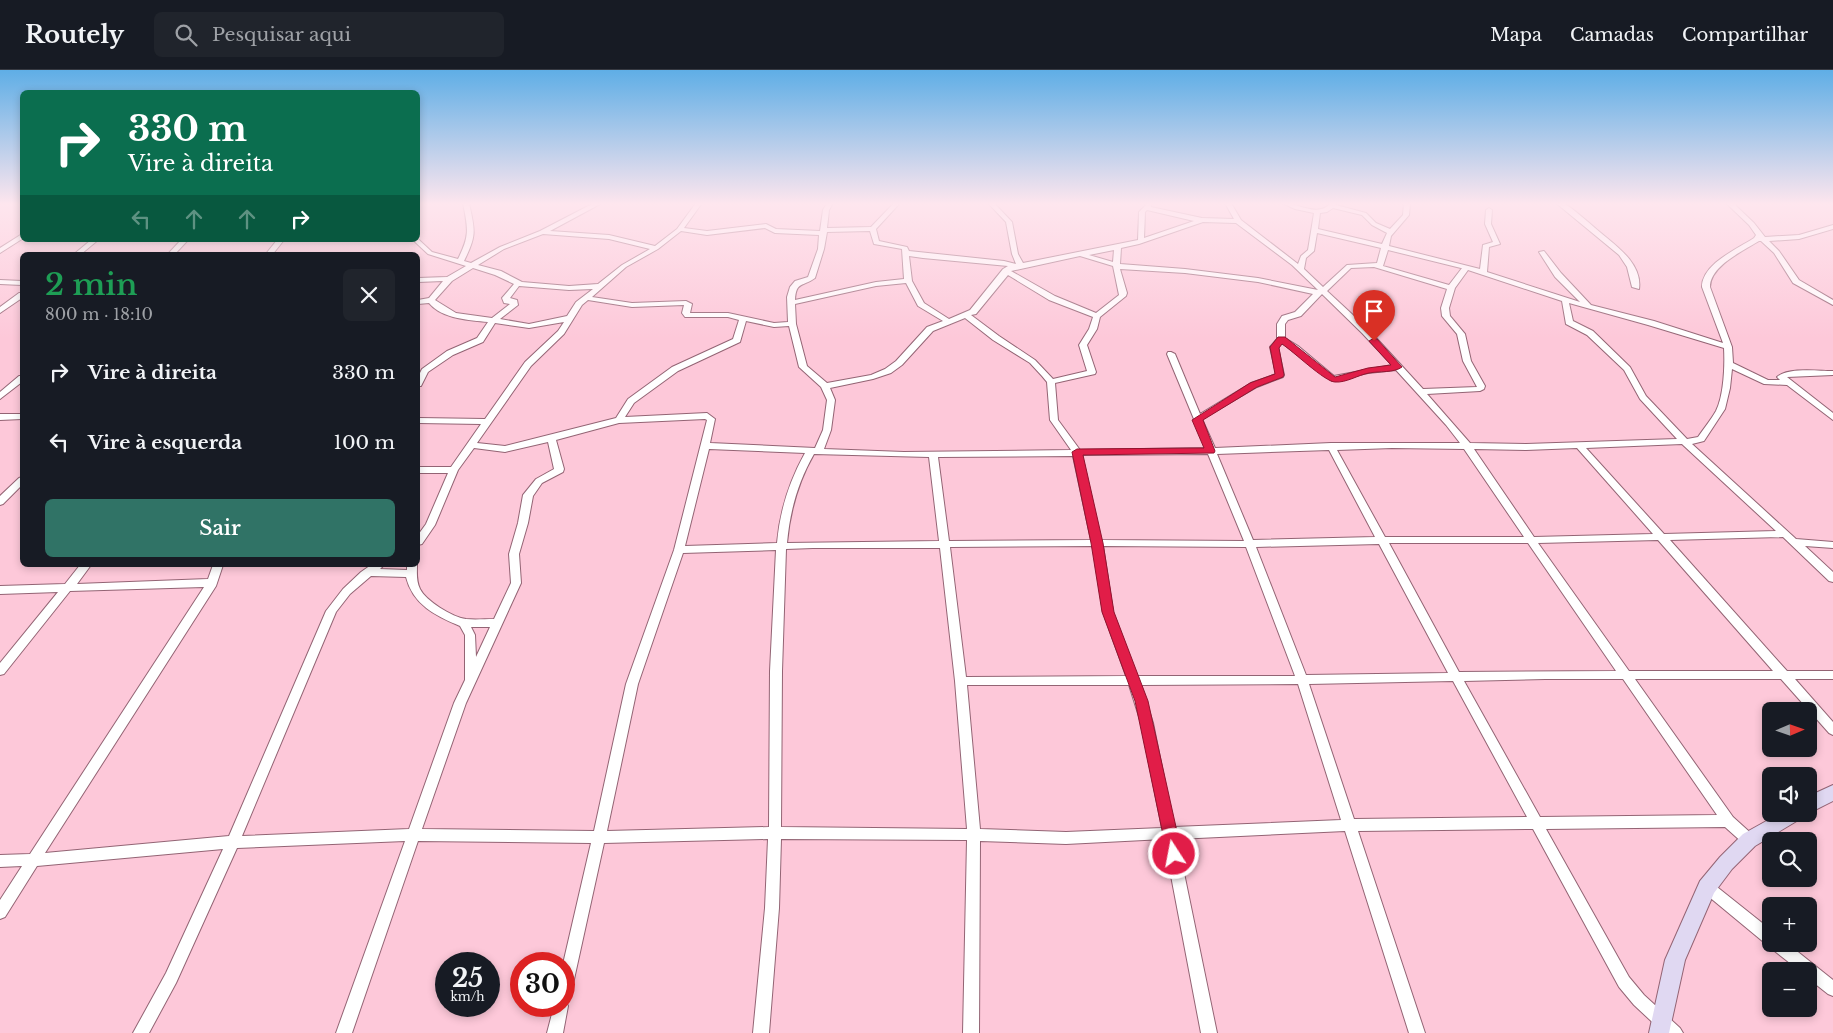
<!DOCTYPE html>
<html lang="pt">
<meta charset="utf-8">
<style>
body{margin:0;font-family:"Libre Baskerville",serif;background:#20242c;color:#f1f3f6;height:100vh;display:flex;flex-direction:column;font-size:19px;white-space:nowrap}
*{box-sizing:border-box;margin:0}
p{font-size:16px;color:#9ea1a6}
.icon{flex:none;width:28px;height:28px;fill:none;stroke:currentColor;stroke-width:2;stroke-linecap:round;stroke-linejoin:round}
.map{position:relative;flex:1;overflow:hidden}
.drawer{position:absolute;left:20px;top:182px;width:400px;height:315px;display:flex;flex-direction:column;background:#171b24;border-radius:8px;box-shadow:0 2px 8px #0003}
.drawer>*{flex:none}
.top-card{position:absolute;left:20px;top:20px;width:400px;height:152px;border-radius:8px;box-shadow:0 2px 8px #0003;background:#0b6e4f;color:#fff;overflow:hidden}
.needle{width:32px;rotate:88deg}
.tools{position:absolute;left:1762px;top:632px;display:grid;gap:10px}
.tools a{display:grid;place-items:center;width:55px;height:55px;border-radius:8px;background:#171b24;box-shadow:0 2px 8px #0003;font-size:25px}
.speed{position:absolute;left:435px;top:882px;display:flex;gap:10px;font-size:25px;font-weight:700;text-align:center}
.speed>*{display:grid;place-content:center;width:65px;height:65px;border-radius:50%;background:#171b24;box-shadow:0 2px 8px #0003;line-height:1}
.speed small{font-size:12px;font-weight:400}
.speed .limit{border:8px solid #d22;background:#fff;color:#111}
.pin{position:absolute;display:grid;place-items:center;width:42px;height:42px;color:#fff;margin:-51px -21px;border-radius:50% 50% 50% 0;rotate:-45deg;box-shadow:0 0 5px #0007}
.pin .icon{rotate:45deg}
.me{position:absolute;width:55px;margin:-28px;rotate:349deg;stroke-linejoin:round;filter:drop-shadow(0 0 4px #0008)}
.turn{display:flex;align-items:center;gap:18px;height:105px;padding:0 25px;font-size:22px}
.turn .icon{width:65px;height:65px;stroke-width:2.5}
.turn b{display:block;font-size:35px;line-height:42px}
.lanes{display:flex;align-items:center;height:48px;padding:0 25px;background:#0003;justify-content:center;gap:25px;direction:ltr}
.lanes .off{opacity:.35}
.round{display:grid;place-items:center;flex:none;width:52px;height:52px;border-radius:8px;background:#20242c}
.headline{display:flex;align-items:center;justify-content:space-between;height:85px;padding:0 25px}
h1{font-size:30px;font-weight:600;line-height:38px;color:#1e9e55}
.primary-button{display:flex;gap:10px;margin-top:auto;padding:10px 25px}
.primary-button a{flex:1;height:58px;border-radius:8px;background:#307366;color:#fff;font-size:20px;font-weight:600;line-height:58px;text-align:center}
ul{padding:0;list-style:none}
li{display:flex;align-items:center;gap:15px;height:70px;padding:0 25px}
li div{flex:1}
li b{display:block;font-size:19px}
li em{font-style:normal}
header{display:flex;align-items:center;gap:30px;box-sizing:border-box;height:70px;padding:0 25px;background:#171b24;border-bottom:1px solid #363941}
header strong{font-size:24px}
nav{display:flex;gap:28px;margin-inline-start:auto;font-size:18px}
.search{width:350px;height:45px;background:#20242c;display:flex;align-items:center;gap:12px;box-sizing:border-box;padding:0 18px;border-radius:8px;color:#9ea1a6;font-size:19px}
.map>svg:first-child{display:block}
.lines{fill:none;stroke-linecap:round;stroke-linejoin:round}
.street-casing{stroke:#936474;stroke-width:2}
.secondary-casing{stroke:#936474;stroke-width:2}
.street{fill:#fff;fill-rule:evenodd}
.secondary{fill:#e0d8f2;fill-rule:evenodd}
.route{fill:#e11d48;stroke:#92132f}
</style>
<header>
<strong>Routely</strong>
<div class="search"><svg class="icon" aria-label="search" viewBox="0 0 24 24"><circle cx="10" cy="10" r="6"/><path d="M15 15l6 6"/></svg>Pesquisar aqui</div>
<nav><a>Mapa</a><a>Camadas</a><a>Compartilhar</a></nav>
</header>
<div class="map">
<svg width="1833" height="963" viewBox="0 0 1833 963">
<rect width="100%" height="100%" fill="#fdc8d9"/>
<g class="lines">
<g class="street-casing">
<path id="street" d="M463,133H469C475,161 477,165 464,191L471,193L500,177L540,161L594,133H602L550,161L609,165L655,176L677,159L696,133H702L684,158L707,161L766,154L776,159L820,161L823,140L827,133H833L829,140L827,158L871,157L894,133H900L876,159L879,171L907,177L909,181L1004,191L1016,194L1012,184L1006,152L988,133H994L1012,152L1018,184L1023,193L1138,170L1139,142L1147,134H1151V137L1202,148L1234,149L1225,133H1231L1241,150L1298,194L1301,186L1308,180L1314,143L1295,139L1282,133C1298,133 1318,148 1331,133H1337L1336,135L1366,143L1376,153L1390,159L1403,145L1404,133H1410L1409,145L1391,166L1389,176L1480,199L1483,175L1493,172L1485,154L1486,140L1489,138L1492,140L1491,154L1500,174L1489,177L1487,202L1580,232L1555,207L1539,182L1544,181L1561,203L1591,235L1654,251L1723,273L1702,217C1702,194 1737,179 1754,168L1756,165L1749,155L1726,133H1733L1754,153L1765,167L1799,165L1833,155V159L1799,169L1769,171L1779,181L1799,210L1833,230V235L1793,213L1774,183L1761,171H1759C1743,181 1710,196 1710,217L1732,277L1733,293L1768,310H1780L1777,307C1788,297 1818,301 1833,301V305L1787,307L1833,343V350L1787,315L1764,314L1732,299L1730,318L1725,339L1704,371L1692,374L1796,469L1833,472V478L1805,476L1833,502V512L1829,511L1783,467L1670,470L1787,601H1833V609H1795L1833,652V665L1829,663L1781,609H1635L1733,747L1754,766L1756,770L1754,774L1749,776L1744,774L1725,757L1546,759L1629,907L1644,925L1680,958L1683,963H1664L1634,935L1619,917L1533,759L1358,761L1425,963H1409L1345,761L1177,769L1217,963H1201L1164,769L1066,774L980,771L979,963H963L967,770L781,769L779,838L769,963H753L765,838L768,769L604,773L571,923L569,928L565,930L568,936L563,963H547L554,936H564L563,894L591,773L418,771L352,963H336L405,771L237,778L176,913L149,963H133L166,903L223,779L37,796L5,847L0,849V830L22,796L0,797V785L30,784L204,517L70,521L4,604L0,605V593L58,522L0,524V516L65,514L80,495H91L77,514L208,509L213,495H223L216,516L45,783L229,766L326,541L343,519L361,502L371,495H384L380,499L407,500V495H417C417,503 416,511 420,519C426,531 452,547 466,549C475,550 485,549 494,549L511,513L509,484L518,453L523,425L536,409L554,399L548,372L505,382L474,378L458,400L435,455L422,474L418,475V465L426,454L448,403H418V397H451L481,354L418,353V348L485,349L525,292L558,261L564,252L529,258L495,253L483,272L453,285L428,302L421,316H418V307L422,299L447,281L477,268L488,252C469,250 442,249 429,233L418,234V230L429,228L443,211L418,212V208L447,207L466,196L428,184L413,170L418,169L432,182L458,189C470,165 468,159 463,133ZM1333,138L1362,145L1372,155L1387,163L1382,174L1318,159L1320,143L1327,142ZM1147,140L1194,151L1144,168L1145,142ZM1203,152L1236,153L1292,195L1318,220L1258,208L1185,199L1120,194L1121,178L1139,174ZM765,158L775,163L819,165L818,179L808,207L795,211L790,217L787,227L788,252L774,253L728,243H690L692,234L686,231L632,233L592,227L626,197L658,179L681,161L707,165ZM870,161L874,174L902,179L904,209L876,212L795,230C796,211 803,217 815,208L824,179L827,162ZM1317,163L1381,178L1377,193L1347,195L1323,217L1304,199L1306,188L1314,181ZM543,164L609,169L650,179L622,195L598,214L569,216L522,212L501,201L478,195L504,179ZM1114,180L1113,192L1089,185ZM1388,180L1461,198H1462L1449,215L1383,196ZM909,186L923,188L1008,196L1003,199L970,240L949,249L924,233L912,211ZM1080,186L1113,196L1119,225L1096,243L1055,226L1011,201ZM1374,197L1447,219L1441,238L1442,246L1457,264L1463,291L1477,317L1423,319L1368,259L1327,221L1351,198ZM473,198L495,205L514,214L502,228L504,233L510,234L492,248L456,243L435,230L452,211ZM1120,199L1185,203L1258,212L1313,224L1295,242L1282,246L1277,254V269L1270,277L1276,304L1251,313L1200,344L1175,284L1171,282H1168L1167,284L1206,378L1080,380L1058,350L1055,313L1095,304L1096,302L1087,275L1097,259L1100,247L1126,226L1127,223ZM1468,200L1562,231L1566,254L1587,265L1624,300L1640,329L1677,369L1526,374L1470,373L1427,324L1480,321L1484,319L1485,316L1471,291L1465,264L1450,246L1449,238L1455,218ZM1008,205L1049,230L1093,247L1089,259L1079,275L1087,301L1053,309L1035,290L999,266L971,245L976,244ZM906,213L918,236L943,251L927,257L896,291L885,299L871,305L827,313L807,296L796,254L795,234L876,216ZM519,216L569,220L593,219L576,232L567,246L529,254L500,249L518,235L517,230L510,228ZM1322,224L1362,263L1392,295L1334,306L1298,276L1285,268V254L1288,250L1301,246ZM588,230L632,237L684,235L682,243L685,247H728L739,250L733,269L672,297L628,329L616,348L505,376L477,373L531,296L564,264L582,235ZM1569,233L1648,255L1724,278C1725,295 1724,325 1716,341C1711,350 1704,358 1698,367L1687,369L1646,326L1630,297L1593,261L1573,251ZM965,248L993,270L1030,293L1042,306L1047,312L1050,350L1071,380L904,382L824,379L831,360L835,330L830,318L873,309L891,303L902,295L933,261ZM746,251L774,257L789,256L799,297L821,317L827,330L823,360L815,378L710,373L715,349L707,343L625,347L634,333L678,301L740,272ZM1282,273L1332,311L1368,303L1396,300L1446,355L1460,373H1331L1215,378L1202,349L1257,317L1283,307L1284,305L1278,277ZM705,349L707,350L674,480L626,614L594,761L422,759L466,633L521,513L519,484L528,453L533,426L542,413L563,402L564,399L556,370L619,353ZM1682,374L1683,375L1776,461L1664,464L1586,378ZM1392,378L1464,379L1524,467H1385L1337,380ZM1577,378L1653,464L1534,467L1474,379L1526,380ZM709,379L805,383C789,412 780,440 777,473L685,476ZM1329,380L1375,467L1253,470L1217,384ZM814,384L929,387L939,471L787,473C790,440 798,412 814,384ZM1208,384L1244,471L1101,470L1082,385ZM1073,386L1091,470L949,471L938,387ZM1658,470L1773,601H1629L1538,473ZM1389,473H1528L1616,601L1459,602ZM1379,474L1448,603L1306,605L1256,477ZM1093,476L1103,542L1126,606L966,607L950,477ZM1103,476L1246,477L1295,606H1137L1113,542ZM813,478H940L955,611L967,759L781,757L782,601L786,479ZM776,480L770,601L769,757L607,761L638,614L683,483ZM371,506L406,507C413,535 436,546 460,556L465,565V610L454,633L409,759L242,766L336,542L350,524ZM471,557H490L476,587L475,565ZM1545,609H1623L1717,745L1540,747L1464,611ZM1453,611L1527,747L1354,749L1309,614ZM1298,614L1341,750L1174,757L1153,653L1141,615ZM967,615H1129L1141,653L1162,758L1066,762L980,759Z
M1556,133H1563L1571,138C1579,144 1587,151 1595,158C1612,173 1643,192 1639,219L1632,217L1627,197L1619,185Z
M22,164V169L0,183V178Z
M91,170H98L80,185H73Z
M181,170H188L174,185H167Z
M277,170H284L272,185H265Z
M0,210L22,211V215L0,214Z
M19,223H22V228L0,243V237Z
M19,306H22V312L0,329V322Z
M0,344H22V349L0,350Z
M22,407V415L3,434L0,435V426L19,408Z
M1707,811L1712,813L1771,860V874H1788L1833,910V926L1828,924L1809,909V901H1800L1772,879L1771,876L1766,874L1702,821L1700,817L1702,813Z"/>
</g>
<g class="secondary-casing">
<path id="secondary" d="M1833,715V731L1809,743V726Z
M1779,744H1803L1800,749L1755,776L1732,799L1714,823L1685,890L1669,963H1649L1665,890L1700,811L1720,787L1743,764Z"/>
</g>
<use href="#street" class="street"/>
<use href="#secondary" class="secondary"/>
</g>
<linearGradient id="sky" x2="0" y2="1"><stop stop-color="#5faee6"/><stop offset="0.5" stop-color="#fee6ee"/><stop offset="1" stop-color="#fee6ee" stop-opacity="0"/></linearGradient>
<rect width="1833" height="268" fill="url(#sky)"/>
<path class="route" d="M1278,267H1285L1335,307L1368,298L1391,295L1369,271L1374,268L1377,269L1402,297C1394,303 1379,301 1369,303C1358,305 1346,313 1335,312C1325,312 1293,281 1282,274L1279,278L1284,305L1283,307L1257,317L1203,350L1215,381L1214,383L1083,385L1103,473L1114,542L1148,631L1182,784L1179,789L1174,791L1169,789L1167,784L1135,631L1102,542L1091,473L1072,382L1077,379L1204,378L1192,350L1250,313L1275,304L1270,277Z"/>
</svg>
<div class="tools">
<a><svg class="needle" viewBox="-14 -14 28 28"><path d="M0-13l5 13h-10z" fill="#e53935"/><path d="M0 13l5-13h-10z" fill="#9ea1a6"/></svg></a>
<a><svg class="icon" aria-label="sound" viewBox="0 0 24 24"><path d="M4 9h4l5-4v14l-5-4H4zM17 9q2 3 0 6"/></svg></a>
<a><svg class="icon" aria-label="search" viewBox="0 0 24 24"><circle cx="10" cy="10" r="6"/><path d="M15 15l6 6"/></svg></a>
<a>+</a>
<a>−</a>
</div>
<div class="speed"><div>25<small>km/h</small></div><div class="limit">30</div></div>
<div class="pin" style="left:1374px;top:271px;background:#d93025"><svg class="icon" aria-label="arrive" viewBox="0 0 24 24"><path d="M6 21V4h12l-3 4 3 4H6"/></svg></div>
<svg class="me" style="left:1174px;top:784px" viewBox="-20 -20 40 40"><circle r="17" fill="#e11d48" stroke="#fff" stroke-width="3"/><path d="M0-11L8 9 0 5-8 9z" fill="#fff"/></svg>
<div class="top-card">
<div class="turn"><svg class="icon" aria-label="right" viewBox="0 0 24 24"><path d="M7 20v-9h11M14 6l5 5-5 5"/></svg><div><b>330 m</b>Vire à direita</div></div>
<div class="lanes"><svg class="icon off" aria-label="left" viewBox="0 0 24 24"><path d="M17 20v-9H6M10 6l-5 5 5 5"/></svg><svg class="icon off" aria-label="ahead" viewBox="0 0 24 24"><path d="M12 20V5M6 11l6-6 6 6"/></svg><svg class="icon off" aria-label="ahead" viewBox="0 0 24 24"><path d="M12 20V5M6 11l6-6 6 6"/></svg><svg class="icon" aria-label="right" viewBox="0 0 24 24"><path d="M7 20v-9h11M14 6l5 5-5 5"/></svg></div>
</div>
<section class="drawer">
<div class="headline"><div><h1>2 min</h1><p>800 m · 18:10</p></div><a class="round"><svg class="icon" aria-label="close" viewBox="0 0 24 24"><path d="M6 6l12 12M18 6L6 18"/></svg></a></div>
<ul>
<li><svg class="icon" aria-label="right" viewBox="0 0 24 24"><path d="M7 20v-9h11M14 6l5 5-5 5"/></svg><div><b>Vire à direita</b></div><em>330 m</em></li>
<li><svg class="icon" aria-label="left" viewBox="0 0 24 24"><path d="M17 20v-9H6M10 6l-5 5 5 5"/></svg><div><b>Vire à esquerda</b></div><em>100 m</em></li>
</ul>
<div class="primary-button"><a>Sair</a></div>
</section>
</div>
